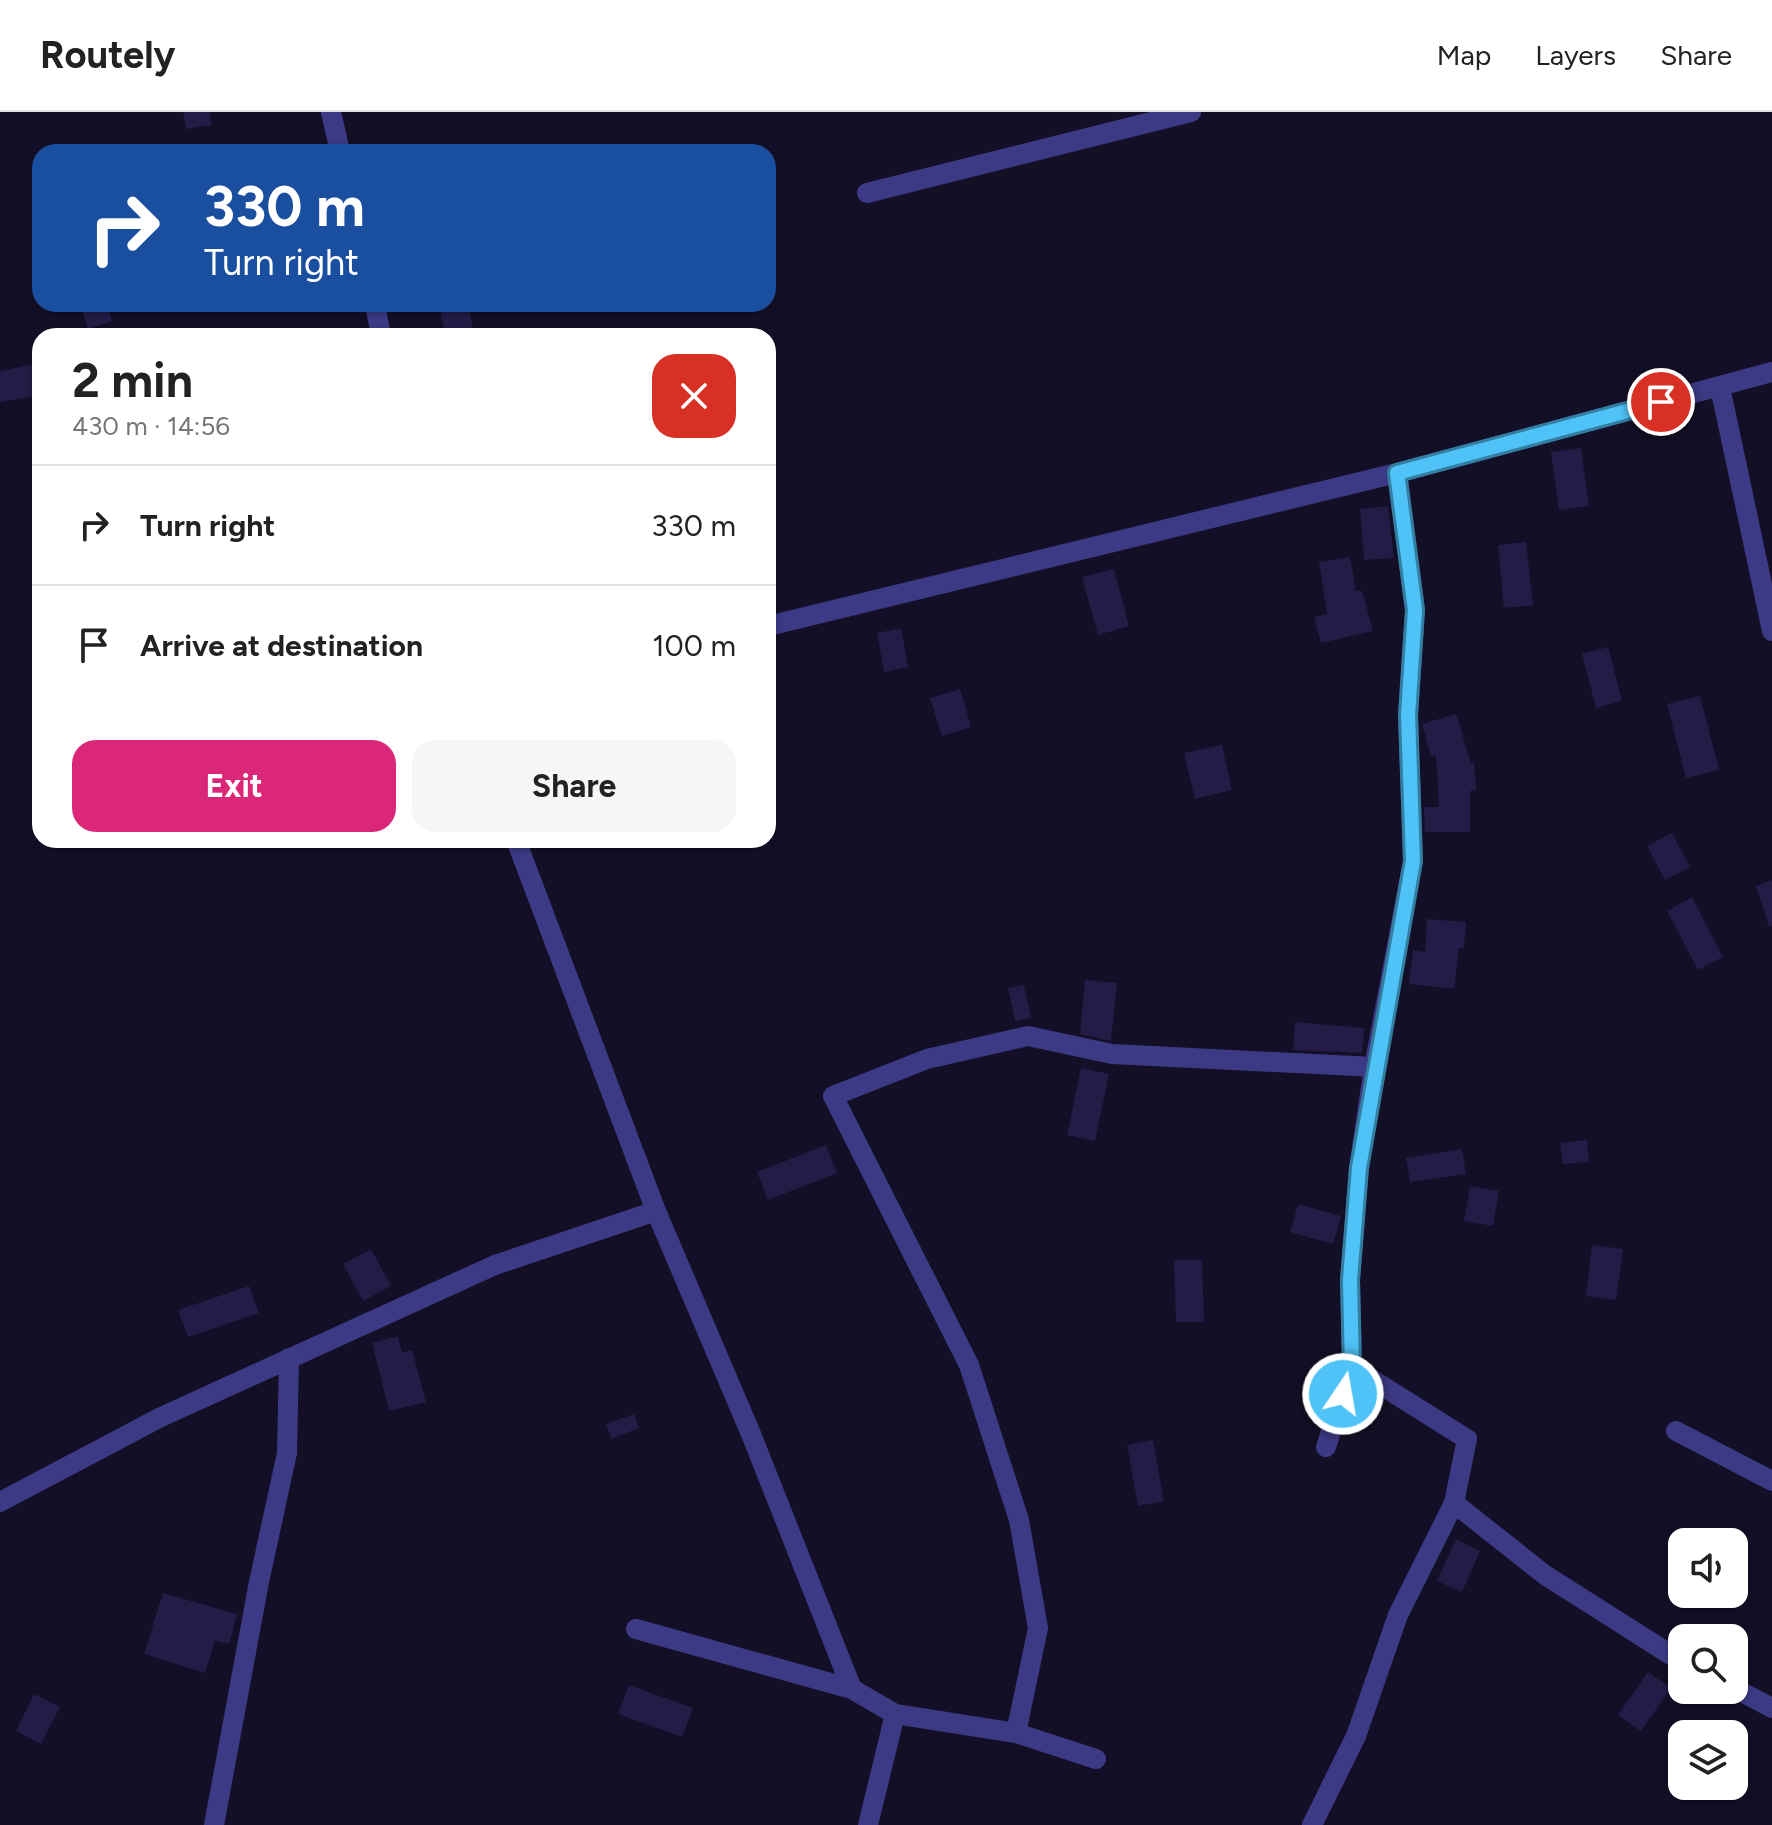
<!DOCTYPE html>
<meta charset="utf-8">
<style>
body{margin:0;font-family:Figtree,sans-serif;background:#f6f6f6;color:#222;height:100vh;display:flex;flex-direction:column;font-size:30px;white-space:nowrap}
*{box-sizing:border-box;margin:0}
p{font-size:26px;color:#767676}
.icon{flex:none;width:44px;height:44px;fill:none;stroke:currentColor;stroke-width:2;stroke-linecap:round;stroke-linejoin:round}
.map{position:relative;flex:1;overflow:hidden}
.sheet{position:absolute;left:32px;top:216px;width:744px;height:520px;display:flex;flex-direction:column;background:#fff;border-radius:24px;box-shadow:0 2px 6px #0004}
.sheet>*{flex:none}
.banner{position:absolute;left:32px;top:32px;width:744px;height:168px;border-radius:24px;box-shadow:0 2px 6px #0004;background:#1a4fa0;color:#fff;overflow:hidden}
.buttons{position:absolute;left:1668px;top:1416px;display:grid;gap:16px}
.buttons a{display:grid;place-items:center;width:80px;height:80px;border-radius:16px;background:#fff;box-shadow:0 2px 6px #0004;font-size:40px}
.pin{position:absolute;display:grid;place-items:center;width:68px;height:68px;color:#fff;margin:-34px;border:4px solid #fff;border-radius:50%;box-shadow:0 2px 8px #0007}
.me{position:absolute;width:88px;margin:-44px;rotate:12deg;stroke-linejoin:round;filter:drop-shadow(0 0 6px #0008)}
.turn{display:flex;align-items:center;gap:28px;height:168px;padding:0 40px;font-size:36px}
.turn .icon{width:104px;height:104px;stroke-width:2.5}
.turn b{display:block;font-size:56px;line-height:68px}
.round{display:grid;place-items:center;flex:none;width:84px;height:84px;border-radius:24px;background:#f6f6f6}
.head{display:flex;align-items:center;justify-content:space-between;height:136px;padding:0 40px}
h1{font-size:48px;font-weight:700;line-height:60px}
.action{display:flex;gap:16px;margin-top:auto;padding:16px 40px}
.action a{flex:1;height:92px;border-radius:24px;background:#db2777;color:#fff;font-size:32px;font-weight:700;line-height:92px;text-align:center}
.action a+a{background:#f6f6f6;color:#222}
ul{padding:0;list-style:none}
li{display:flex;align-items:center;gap:24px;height:120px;padding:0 40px;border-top:2px solid #e0e0e0}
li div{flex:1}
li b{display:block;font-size:30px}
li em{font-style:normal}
header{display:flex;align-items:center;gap:48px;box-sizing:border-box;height:112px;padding:0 40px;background:#fff;border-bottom:2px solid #e0e0e0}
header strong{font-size:38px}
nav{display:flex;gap:44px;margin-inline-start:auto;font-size:28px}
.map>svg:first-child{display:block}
.building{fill:#241b47}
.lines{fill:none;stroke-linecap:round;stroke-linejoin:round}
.minor{stroke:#3d3a85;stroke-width:20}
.route-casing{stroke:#337fa1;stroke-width:20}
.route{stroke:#4fc3f7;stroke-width:14}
</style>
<header>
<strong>Routely</strong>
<nav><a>Map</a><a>Layers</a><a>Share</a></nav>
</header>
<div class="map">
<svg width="1772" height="1713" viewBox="0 0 1772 1713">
<rect width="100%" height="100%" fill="#130f26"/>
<path class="building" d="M183,0H210L212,13L186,17Z
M99,192H107L112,209L88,217L82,197Z
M468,195L475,224H446L440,201Z
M40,251V283L0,290V259Z
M1581,336L1589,394L1559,398L1551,340Z
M1388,394L1394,446L1364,448L1360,397Z
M1526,430L1533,493L1504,496L1498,433Z
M1350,445L1356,479H1362L1373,519L1321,531L1314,505L1327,502L1319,450Z
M1114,457L1129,514L1098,523L1082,465Z
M901,516L908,555L884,560L877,521Z
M1608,535L1622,589L1596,596L1582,542Z
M960,577L971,615L942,624L930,586Z
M1700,584L1719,658L1686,666L1667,592Z
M1456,602L1471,651L1474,650L1476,678L1470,679V720H1425L1424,695H1439L1436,643L1431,644L1422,612Z
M1222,633L1232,678L1195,687L1184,641Z
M1672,721L1690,755L1665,768L1647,734Z
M1772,768V814L1769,815L1756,774Z
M1692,785L1723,845L1698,858L1667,799Z
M1427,807L1466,810L1464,836H1459L1454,877L1409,872L1413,838L1425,840Z
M1085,868L1117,871L1111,929L1080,922Z
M1024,873L1031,906L1015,909L1008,876Z
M1295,910L1364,916L1362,941L1293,938Z
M1081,956L1109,962L1095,1029L1067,1023Z
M1587,1028L1589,1050L1563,1052L1560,1031Z
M826,1033L837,1061L768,1088L757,1060Z
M1462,1037L1466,1062L1410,1070L1406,1046Z
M1470,1074L1499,1079L1493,1114L1464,1109Z
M1298,1092L1341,1104L1333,1132L1290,1120Z
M1592,1133L1623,1137L1616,1188L1586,1184Z
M371,1137L391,1174L363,1189L343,1152Z
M1174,1148H1202L1204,1210H1176Z
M249,1174L259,1201L188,1225L178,1198Z
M398,1224L402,1241L412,1238L426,1290L389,1299L372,1231Z
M634,1302L639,1316L611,1327L606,1312Z
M1153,1328L1164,1389L1138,1394L1127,1333Z
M1456,1427L1480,1439L1462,1480L1437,1469Z
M163,1481L237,1502L229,1532L215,1529L205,1561L144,1542Z
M1648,1560L1671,1576L1641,1619L1618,1603Z
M629,1573L693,1596L682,1625L618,1602Z
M34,1582L60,1595L41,1632L16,1619Z"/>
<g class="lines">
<path class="minor" d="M331,0L340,40
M867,81L1191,0
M375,192L381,224
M1720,275L1772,519
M768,514L1397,361L1772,260
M516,728L656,1099L751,1322L852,1577
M1676,1319L1772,1369
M1326,1335L1352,1255L1350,1168L1359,1056L1374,955L1413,749L1408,603L1415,498L1397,361
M0,1390L159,1306L495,1153L656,1099
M1454,1391L1545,1463L1682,1550
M636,1517L852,1577L895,1602L1016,1621L1096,1647
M1734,1576L1772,1596
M1016,1621L1038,1516L1019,1408L969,1253L833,984L927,947L1028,924L1112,942L1374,955
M214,1713L259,1470L287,1341L289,1246
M868,1713L895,1602
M1312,1713L1356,1624L1398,1503L1454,1391L1467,1327L1352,1255"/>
</g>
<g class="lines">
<g class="route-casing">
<path id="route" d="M1343,1282L1352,1255L1350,1168L1359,1056L1413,749L1408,603L1415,498L1397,361L1661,290"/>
</g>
<use href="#route" class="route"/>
</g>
</svg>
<div class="buttons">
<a><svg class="icon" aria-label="sound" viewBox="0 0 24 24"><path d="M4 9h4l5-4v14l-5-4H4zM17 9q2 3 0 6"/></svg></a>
<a><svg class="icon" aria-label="search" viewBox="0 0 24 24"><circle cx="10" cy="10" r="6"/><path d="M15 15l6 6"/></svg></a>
<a><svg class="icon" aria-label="layers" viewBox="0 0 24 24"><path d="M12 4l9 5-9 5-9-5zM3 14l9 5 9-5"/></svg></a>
</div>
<div class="pin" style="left:1661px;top:290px;background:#d93025"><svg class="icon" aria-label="arrive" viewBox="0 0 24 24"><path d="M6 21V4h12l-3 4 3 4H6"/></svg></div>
<svg class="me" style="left:1343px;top:1282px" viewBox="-20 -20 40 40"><circle r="17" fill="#4fc3f7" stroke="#fff" stroke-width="3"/><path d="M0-11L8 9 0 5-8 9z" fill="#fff"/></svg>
<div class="banner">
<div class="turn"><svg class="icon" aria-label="right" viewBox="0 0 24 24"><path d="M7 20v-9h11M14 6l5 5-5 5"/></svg><div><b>330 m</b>Turn right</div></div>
</div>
<section class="sheet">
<div class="head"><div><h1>2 min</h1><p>430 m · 14:56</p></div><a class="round" style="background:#d93025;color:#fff"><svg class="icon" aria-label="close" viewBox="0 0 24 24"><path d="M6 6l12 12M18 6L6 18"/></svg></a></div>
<ul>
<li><svg class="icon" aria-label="right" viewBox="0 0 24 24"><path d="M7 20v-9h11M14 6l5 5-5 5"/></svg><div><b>Turn right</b></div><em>330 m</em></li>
<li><svg class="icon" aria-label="arrive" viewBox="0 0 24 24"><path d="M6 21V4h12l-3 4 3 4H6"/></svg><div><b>Arrive at destination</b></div><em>100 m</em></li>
</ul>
<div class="action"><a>Exit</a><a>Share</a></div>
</section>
</div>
